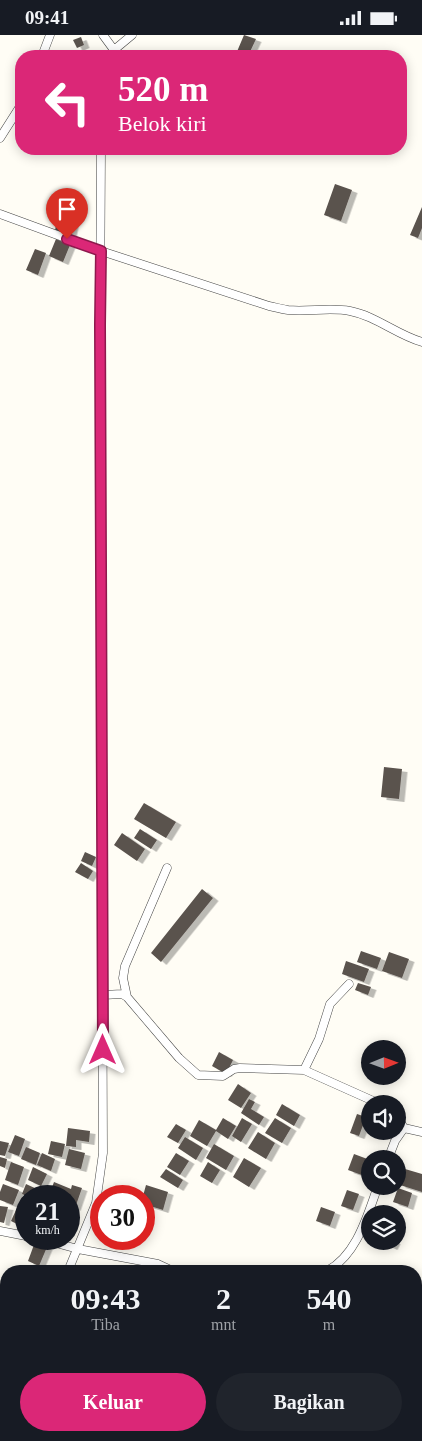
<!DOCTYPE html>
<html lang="id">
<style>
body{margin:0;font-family:"Times New Roman",serif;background:#20242c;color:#f1f3f6;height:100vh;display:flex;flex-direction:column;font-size:19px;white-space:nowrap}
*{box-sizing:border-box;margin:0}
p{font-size:16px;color:#9ea1a6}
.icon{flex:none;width:28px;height:28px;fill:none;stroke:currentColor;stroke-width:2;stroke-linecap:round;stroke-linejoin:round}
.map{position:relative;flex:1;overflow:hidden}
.side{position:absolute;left:0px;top:1230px;width:422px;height:176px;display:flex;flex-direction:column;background:#171b24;border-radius:20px 20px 0 0;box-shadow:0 2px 12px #0003}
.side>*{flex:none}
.guide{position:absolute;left:15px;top:15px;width:392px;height:105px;border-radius:20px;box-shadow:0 2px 12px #0003;background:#db2777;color:#fff;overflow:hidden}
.needle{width:32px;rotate:89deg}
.controls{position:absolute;left:361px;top:1005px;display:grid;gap:10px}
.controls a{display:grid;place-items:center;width:45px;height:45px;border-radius:50%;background:#171b24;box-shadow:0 2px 12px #0003;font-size:25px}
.speed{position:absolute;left:15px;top:1150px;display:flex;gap:10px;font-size:25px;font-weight:700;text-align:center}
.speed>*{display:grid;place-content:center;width:65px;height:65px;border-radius:50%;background:#171b24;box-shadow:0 2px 12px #0003;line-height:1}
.speed small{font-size:12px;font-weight:400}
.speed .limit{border:8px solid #d22;background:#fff;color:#111}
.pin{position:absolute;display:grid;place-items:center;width:42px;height:42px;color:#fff;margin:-51px -21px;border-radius:50% 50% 50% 0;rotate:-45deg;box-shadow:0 0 5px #0007}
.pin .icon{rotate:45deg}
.me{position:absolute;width:55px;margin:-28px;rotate:0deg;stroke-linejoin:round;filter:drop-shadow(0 0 4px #0008)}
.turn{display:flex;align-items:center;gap:18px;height:105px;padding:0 20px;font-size:22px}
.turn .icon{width:65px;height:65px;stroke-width:2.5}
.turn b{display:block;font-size:35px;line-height:42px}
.eta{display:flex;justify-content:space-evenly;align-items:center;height:85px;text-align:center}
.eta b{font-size:30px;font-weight:700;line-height:35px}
.action{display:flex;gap:10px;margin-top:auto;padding:10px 20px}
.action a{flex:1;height:58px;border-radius:30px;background:#db2777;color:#fff;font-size:20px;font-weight:700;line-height:58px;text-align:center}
.action a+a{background:#20242c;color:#f1f3f6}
.status{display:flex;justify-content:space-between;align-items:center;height:35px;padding:0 25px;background:#171b24;direction:ltr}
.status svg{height:14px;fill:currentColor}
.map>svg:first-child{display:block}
.building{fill:#5a524d;filter:url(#shadow)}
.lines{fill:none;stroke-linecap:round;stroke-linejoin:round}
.minor-casing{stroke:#444;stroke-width:9}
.minor{stroke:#fff;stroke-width:8}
.route-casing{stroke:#8e194d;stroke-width:12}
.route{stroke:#db2777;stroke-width:9}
</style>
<div class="status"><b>09:41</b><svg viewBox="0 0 49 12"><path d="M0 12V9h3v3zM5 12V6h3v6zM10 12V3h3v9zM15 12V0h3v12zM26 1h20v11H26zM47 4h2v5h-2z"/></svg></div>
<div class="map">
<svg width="422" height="1406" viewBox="0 0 422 1406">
<defs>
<filter id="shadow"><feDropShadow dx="5.5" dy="3" stdDeviation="0" flood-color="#0004"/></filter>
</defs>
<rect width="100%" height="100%" fill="#fffdf5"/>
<path class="building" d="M244,0L256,4L248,21H242L236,19Z
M81,2L84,10L77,13L73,5Z
M335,149L352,155L341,186L324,180Z
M422,172V193L418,203L410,200Z
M57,181L74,184L71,200L55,197Z
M56,204L70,210L63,227L49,221Z
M35,214L46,218L38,240L26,235Z
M384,732L402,734L399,764L381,762Z
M144,768L176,787L166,803L134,784Z
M140,794L157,805L151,814L134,803Z
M122,798L145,814L137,826L114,810Z
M85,817L96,822L92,831L81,826Z
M81,828L93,836L88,844L75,837Z
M202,854L213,863L161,927L151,918Z
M361,916L381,923L377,934L357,927Z
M389,917L409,924L402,943L382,936Z
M346,926L369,934L364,947L342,939Z
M358,948L371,952L368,960L355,955Z
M219,1017L233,1025L226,1039L212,1031Z
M238,1049L251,1058L241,1073L228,1065Z
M249,1064L255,1067L251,1074L264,1082L259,1090L241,1078Z
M282,1069L300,1080L294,1091L276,1080Z
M370,1078V1096L364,1093Z
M357,1079L366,1082L359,1101L350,1098Z
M223,1083L236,1091L228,1104L216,1096L207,1111L190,1101L199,1085L216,1095Z
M242,1083L252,1089L241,1107L232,1101Z
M275,1083L291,1093L282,1108L265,1098Z
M176,1089L186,1095L178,1108L167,1102Z
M68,1093L90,1096L89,1107L76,1105V1112L66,1111Z
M372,1096H388L386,1102Z
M258,1097L275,1108L266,1124L248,1113Z
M15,1100L25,1104L19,1121L8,1117Z
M185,1102L203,1113L196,1125L178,1113Z
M0,1106L9,1108L5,1121L0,1120Z
M51,1106L65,1109L62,1122L48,1119Z
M214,1109L234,1121L226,1135L206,1123Z
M26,1112L40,1118L36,1130L21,1124Z
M69,1114L85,1118L81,1134L65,1130Z
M42,1118L55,1124L51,1136L37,1130Z
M176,1118L189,1126L180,1140L167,1132Z
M354,1119L370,1125V1143L348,1135Z
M0,1122L7,1124L5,1133L0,1131Z
M244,1123L261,1133L249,1152L233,1142Z
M11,1127L24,1132L18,1150L5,1145Z
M208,1127L220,1135L212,1148L200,1141Z
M33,1132L47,1139L41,1151L28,1145Z
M166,1134L183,1145L178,1153L160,1142Z
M405,1134L422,1139V1157L400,1150Z
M54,1147L71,1154L72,1150L82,1153L75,1173L69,1170V1161H57L50,1158Z
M3,1149L19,1155L13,1170L0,1165V1157Z
M26,1149L39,1155L36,1161H27L22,1159Z
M146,1150L168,1157L163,1175L144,1169L143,1161Z
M398,1153L412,1158L408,1172L393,1167Z
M347,1155L359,1159L353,1175L341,1171Z
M22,1162L26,1164V1181L21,1191L11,1186Z
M0,1171L8,1172L4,1188L0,1187Z
M321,1172L335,1177L330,1191L316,1186Z
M384,1206H395L392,1212L383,1208Z
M35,1207L47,1212L39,1231L28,1226Z
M141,1400H156L153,1406Z
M171,1400H186L183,1406Z"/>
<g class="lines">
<g class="minor-casing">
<path id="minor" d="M103,0L114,15L116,21
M114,15L132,0
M42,21L50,0
M0,103L21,70
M0,179L101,216L269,271C275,272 281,274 288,275C309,277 330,272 350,276C376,281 397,300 422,307
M103,960L122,959L127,962L179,1023L198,1040L223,1041L234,1034L240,1033L304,1035L380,1069
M127,962L123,943L125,931L167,833
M304,1035L319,1004L330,969L349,949
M398,1083L404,1093
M388,1124L395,1106L404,1093L422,1097
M0,1196L26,1201
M41,1204L78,1214L158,1229L173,1236
M68,1236L96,1168L103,1118L100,290L101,114
M327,1236C357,1220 367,1181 378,1151
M0,1389L6,1375
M338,1400L341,1406"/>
</g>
<use href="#minor" class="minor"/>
</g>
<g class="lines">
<g class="route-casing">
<path id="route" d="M67,204L101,216L100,290L103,1015"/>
</g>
<use href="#route" class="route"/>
</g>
</svg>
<div class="controls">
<a><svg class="needle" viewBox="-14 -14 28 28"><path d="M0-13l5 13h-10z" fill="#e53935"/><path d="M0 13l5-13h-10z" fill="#9ea1a6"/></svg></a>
<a><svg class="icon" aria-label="sound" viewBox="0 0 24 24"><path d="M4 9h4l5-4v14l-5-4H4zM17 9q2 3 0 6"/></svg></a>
<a><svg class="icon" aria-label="search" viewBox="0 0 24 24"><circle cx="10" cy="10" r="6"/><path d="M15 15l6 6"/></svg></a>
<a><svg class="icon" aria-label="layers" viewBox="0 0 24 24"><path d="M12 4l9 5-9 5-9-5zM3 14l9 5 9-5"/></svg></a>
</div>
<div class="speed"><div>21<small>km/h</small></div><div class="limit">30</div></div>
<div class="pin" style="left:67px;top:204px;background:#d93025"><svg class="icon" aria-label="arrive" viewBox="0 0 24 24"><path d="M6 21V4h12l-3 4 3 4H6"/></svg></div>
<svg class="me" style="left:103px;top:1015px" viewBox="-20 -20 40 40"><path d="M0-17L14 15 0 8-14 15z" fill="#db2777" stroke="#fff" stroke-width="4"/></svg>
<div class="guide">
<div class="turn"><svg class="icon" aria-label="left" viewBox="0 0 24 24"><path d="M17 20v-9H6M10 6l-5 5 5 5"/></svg><div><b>520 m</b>Belok kiri</div></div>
</div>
<section class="side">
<div class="eta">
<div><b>09:43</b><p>Tiba</p></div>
<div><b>2</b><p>mnt</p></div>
<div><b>540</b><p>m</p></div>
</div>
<div class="action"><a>Keluar</a><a>Bagikan</a></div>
</section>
</div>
